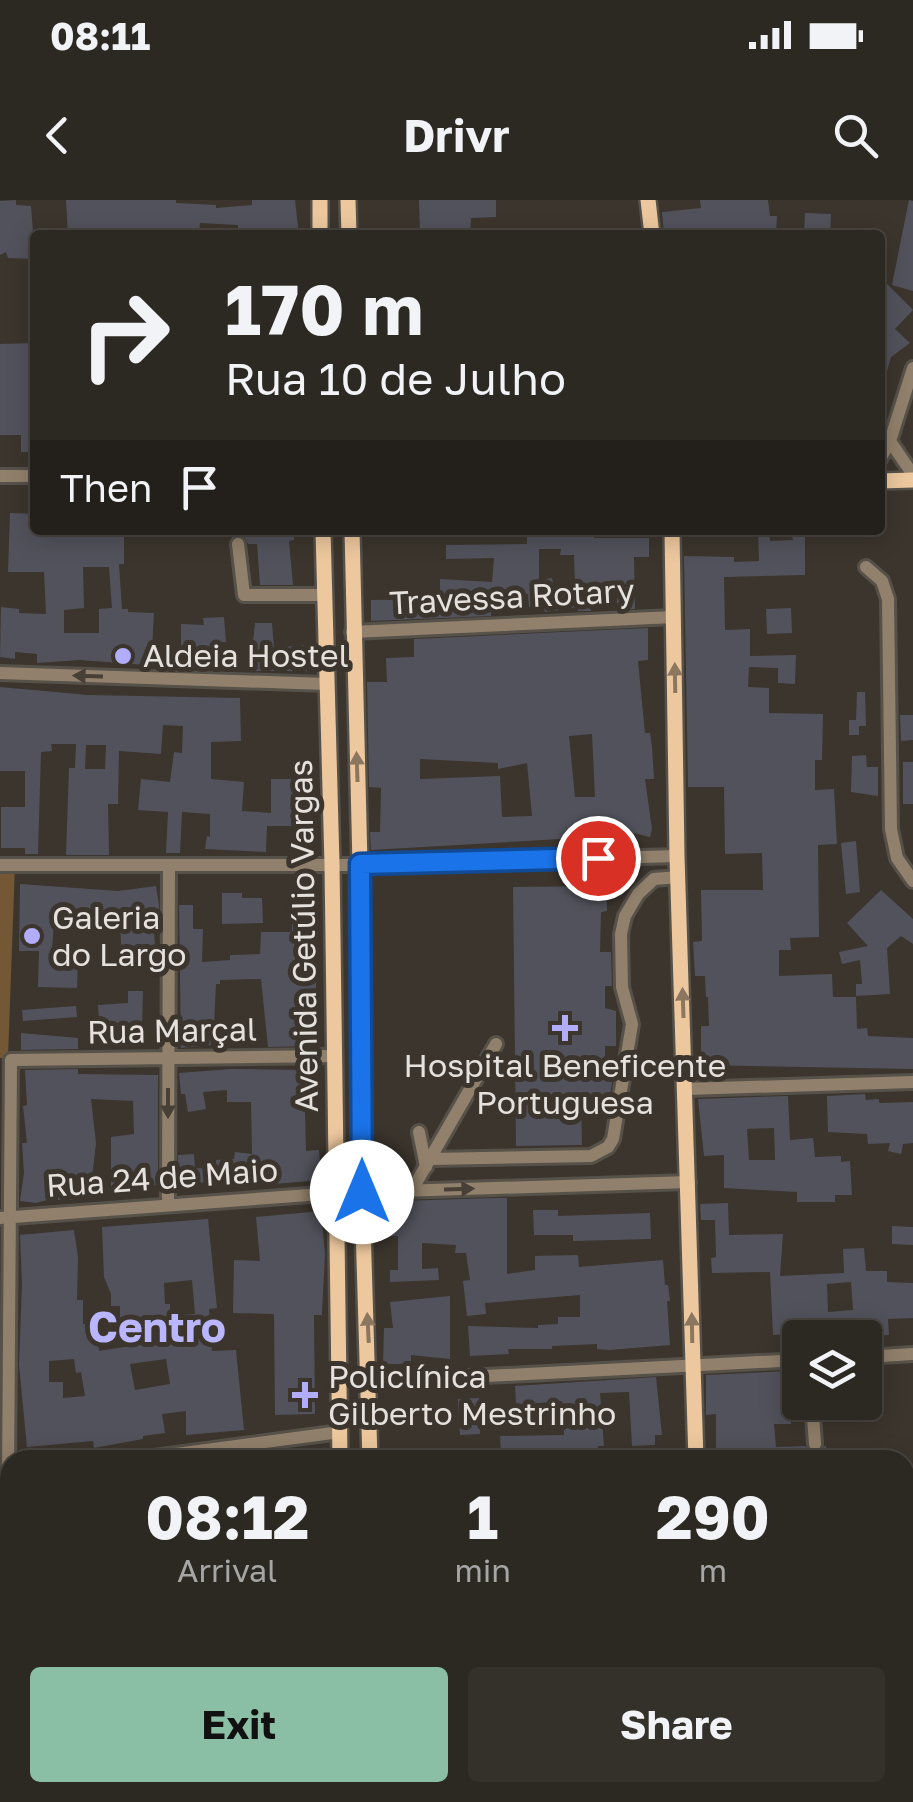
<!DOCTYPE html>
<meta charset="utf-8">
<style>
body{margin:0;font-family:"Golos Text",sans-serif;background:#34302a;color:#f1f3f6;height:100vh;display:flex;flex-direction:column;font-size:38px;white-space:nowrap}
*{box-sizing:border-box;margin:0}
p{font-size:32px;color:#a6a6a5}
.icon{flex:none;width:55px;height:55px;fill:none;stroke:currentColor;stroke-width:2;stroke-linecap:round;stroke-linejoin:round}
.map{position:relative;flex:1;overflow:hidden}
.panel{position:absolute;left:0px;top:1250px;width:915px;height:352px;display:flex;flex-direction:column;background:#2c2822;border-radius:30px 30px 0 0;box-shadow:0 5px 25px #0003,0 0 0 2px #484440}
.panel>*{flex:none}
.banner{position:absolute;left:30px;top:30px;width:855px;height:305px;border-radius:10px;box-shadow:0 5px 25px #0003,0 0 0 2px #484440;background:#2c2822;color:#f1f3f6;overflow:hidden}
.fabs{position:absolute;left:782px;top:1120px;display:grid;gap:20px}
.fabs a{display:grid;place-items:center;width:100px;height:100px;border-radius:10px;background:#2c2822;box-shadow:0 5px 25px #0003,0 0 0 2px #484440;font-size:50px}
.pin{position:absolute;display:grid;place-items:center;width:85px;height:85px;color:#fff;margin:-42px;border:5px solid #fff;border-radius:50%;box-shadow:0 2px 10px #0007}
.me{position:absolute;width:110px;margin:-55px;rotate:0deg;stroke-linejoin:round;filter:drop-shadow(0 0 8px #0008)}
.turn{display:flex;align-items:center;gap:35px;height:210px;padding:0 30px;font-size:45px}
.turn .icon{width:130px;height:130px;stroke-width:2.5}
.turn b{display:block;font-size:70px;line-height:85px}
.then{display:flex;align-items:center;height:95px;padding:0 30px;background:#0003;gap:20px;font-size:38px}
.eta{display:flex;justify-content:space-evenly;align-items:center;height:170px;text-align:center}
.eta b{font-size:60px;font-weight:700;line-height:70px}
.button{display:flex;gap:20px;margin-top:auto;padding:20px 30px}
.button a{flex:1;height:115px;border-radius:10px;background:#8abfa5;color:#111;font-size:40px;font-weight:700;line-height:115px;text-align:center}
.button a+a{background:#34302a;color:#f1f3f6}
.status{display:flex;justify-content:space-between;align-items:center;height:70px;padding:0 50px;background:#2c2822;direction:ltr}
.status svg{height:28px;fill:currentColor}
header{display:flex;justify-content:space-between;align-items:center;height:130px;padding:0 30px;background:#2c2822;font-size:45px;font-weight:700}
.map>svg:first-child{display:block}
.green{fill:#745734}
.building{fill:#52525c;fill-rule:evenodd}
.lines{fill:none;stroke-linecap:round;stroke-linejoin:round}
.minor-casing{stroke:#565149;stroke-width:18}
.major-casing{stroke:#565149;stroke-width:20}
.minor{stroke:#91806b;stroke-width:12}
.major{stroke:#edc89e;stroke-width:15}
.oneway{fill:#484036}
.oneway2{fill:#8b7760}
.route-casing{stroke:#114b97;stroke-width:25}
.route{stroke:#1a73e8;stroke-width:18}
.poi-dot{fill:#b1adfa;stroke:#3b352d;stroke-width:4}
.labels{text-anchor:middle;stroke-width:10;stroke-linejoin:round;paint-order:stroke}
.street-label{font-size:32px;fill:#e5e1dd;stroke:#3b352d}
.poi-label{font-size:32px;fill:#e5e1dd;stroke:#3b352d;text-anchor:start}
.district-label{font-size:42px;font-weight:bold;fill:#b9b6fd;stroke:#3b352d}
</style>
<div class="status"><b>08:11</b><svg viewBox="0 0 49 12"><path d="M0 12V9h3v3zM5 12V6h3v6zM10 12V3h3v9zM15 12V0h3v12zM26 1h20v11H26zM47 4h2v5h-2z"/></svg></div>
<header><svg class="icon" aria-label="back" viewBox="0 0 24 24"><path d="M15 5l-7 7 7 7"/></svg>Drivr<svg class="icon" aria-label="search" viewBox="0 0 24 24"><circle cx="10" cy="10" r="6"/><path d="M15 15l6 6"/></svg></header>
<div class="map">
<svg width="913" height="1602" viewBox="0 0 913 1602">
<rect width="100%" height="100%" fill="#3b352d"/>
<path class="green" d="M0,665H15L8,858H0Z"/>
<path class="building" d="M16,0V5L31,6L35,59L8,58L6,52L0,55V1Z
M66,0H176V3L216,5V8L252,5V0H295L299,35H238V25L200,23L199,34L163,30V35H68Z
M419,0H496V17L471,18L470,35H420Z
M700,0H768L770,16H777L776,35H664L662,12L701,8Z
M909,0L913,1V91L892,85Z
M805,13L831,14L830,35H804Z
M880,77L913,110L895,129L910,143L891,157L883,185L880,184Z
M35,143V252H21V235H0V144Z
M10,313L35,314L34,330L124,332V364H119L122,409H128V412L154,413L152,449L181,450V424L204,425L203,418L224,417L226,442H215V470H198V460H173V467L80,460L37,463V454L15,452V459L0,457L1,407L19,409V413L46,414L44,372H8ZM83,367H109L112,408L99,409V433H64V410L84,408Z
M241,330H294V340L289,341L293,385H260L257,344H248Z
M527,330H594V338H649V357H634L635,409L617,410V389L609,390L608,383H588L591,411H578V407L545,412L543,405L529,407L528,394L509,396L508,410H491V416L371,421V400L440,399V379L492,382L494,358L446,359V345L527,344ZM539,349H561L560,355H574L575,386L554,389L552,378L539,380Z
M758,330H769L770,341L793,340L792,336L805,335V375L724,377L725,430L750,429V456L796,455L795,484L778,483V468L749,467L748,487L769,488V513L823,514L822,560H815V590L834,589L837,644L818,645L819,737L790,738L791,750H779V776L832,774L833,797H856L857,829L867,828L868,836L913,838V869L701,865V826H709L708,797H706L705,776H695L693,742L702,741L701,690H763L762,653L725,654L724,587H688L684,356L734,357V362L759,361Z
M791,408L792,433L767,434L766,409Z
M255,423H272L274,448L304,445L307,471H253L250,443H253Z
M648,428V460L638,461L645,533H650L652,547L654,579H645L652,629L650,637L634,633L633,645L596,646L595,637L371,650L370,632H380L381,588L369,587L367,482H387L386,458L414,457V439ZM592,534L595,597H575L569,536ZM420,559L498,563V569L527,563L532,616L502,617L500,576L420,579Z
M0,487L88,495L240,498L241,541L211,542V579L244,582L242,611L271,613V579H302L301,626H267L266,652L205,649L207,636L210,637V614L182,612L180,653H166L168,612L138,610L141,579L170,582L174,552L182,553L183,526L163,525L161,554L119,551L118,604H108L109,655H66L69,568H75L76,544H51L52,551L41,552L38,654H25V648H1V607H25V571H0ZM86,545H106L105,569H85Z
M857,492H865L866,526H859V535H849V520H856Z
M900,515H913V540L901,541Z
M866,555L867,567H878V596L851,592L852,556Z
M903,562H913V604H903Z
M856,641L860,692L846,694L841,643Z
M20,684L118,691L156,686L159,705V721H153L156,756L122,758L120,725L54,724L51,760H78L77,788L38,787L39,751H19Z
M606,686L607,711L601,712L600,752H611L612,786H605V808L616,811V846H605V870H614L609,901L581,900L582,945L516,946L513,687Z
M881,690L913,719V744L901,736L887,748L890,794L856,796V784H862L860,760L842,764L839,752L868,746L847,723Z
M222,693H242V698H262L263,723L222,724Z
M179,705H193V729H203L202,762L230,760V755L260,754L261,732H292V707H311V746H298L299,772H316V818H311L314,846L268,847L261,779L220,780V784H216L214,825L209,824L211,845L181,848Z
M128,791H143L142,828L100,831L98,805L128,803Z
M76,806L77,817L23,821L22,810Z
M21,833L78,838V849L21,850Z
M78,869V874L158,875V985L111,987V937L134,934L133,901L91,899L96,943L90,995L75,993L76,1000H58V997L36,1003L20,1001L24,973L22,943H27L23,906L27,905L25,870Z
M231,869L304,870L306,951L319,950L321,980L250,986L195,982V988L178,989V955L194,954L195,968L216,969V960L234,959L235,952L252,954L251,902H227V890L203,892L206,909L188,912L185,894H181L179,873Z
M865,894L866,900L879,899V903L913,902V943L903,944L901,954L888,951L890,943L868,944L867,934L828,932L827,896Z
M788,896L790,940L813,938L815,957L841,956V962L850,961L852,995H835V1002H797V992L724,988V955L704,956L698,899ZM774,928L775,960H749L747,929Z
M491,998H507V1074L535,1070V1056L578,1055L579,1067L663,1060L665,1085H668L670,1101H667L670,1145L609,1150L597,1149V1144L552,1146V1149H508L509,1154L470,1156L468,1126L538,1128V1125L558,1124V1117H580V1095L485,1103L486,1114L467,1116L463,1081L470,1080L466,1053H455L456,1045L422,1043V1069L438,1068L439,1080L390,1082V1070H398V1036H382L381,1012L400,1011V1001Z
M728,1003L729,1035L783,1034L780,1076L844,1073L843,1049L864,1048L866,1071H887V1082L913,1083V1118L888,1119L889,1135L830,1138V1132L773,1135L770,1072L712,1073L711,1058L716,1057L715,1020H701L700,1004ZM851,1082L853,1110L828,1112L827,1084Z
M533,1010H558V1016L650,1013L651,1039L573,1041V1035H534Z
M321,1011L325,1054L322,1115H314L315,1214L275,1215L274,1114L233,1113L234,1060L260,1061L256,1017Z
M208,1019L217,1108L209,1109L212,1151L236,1150L244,1230L186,1235V1211L162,1214L165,1233L143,1236V1239L94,1248L93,1241L27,1247L19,1165L22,1084L20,1035L74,1030L78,1057L77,1100H83V1124H87L88,1135H98L99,1151L187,1137L186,1129L120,1128V1106H111V1094L104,1077L102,1027ZM192,1080L195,1114L170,1116V1104H165L164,1083ZM74,1159L76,1173L81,1172L85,1196L63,1198V1182H49V1161ZM166,1159L170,1184L135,1190L130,1164Z
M892,1026L913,1027V1045L892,1044Z
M450,1096V1159L411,1155V1164H383L384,1128H393L390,1102Z
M789,1171L791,1224H774L776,1247L805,1246L815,1254L826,1245L827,1260H716V1214L706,1215V1175Z
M656,1177L662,1235H655V1245L632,1246L629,1192L600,1193L604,1246H598V1251L501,1253L500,1236L564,1235L562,1201L516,1205L515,1186Z
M479,1198L480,1234L460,1235L458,1199Z
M0,1469H9L10,1520L0,1521Z"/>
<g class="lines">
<g class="minor-casing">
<path id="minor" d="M890,241L913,275
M880,259L890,241L913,168
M0,276H35
M238,344L244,395H324
M866,367L882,381L888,399L891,629L897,658L913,681
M352,432L674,417
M0,473L326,484
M0,665H360L677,656
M686,889L913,882
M419,932L426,967
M431,959L591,956L608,947L613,939L632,824L622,787L621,734L625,716L638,694L654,679L678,677
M412,990L496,844
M168,1004L169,666
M0,1018L336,993L689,982
M865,1157L913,1154
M370,1182L800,1160
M812,1202L815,1244
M131,1260L340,1232
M8,1277L11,860L334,856
M905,1467H913
M0,1540L10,1539
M144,1592L145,1602"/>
</g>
<g class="major-casing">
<path id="major" d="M320,0V35
M348,0L349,35
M648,0L652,35
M880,281L913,280
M323,330L332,664L340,1260
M352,330L360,665L362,992L370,1260
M672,330L677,656L696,1260
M344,1592V1602
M374,1592V1602
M701,1602V1592"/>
</g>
<use href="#minor" class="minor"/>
<use href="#major" class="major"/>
</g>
<defs><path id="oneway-solid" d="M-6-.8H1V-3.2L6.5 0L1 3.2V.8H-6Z" transform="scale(2.5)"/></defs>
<g class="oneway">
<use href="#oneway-solid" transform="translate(88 476) rotate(-178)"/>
<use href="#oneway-solid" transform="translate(168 903) rotate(90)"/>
<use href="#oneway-solid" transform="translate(459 989) rotate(-2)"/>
</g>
<g class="oneway2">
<use href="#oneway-solid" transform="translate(675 478) rotate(-91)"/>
<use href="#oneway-solid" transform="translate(357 567) rotate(-92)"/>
<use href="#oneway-solid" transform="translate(683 803) rotate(-92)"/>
<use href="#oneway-solid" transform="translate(368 1128) rotate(-93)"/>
<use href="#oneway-solid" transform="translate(692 1128) rotate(-91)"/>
</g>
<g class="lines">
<g class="route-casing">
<path id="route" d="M362,992L360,664L598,658"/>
</g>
<use href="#route" class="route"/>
</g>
<g class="poi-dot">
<circle cx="123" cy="456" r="10"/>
<circle cx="32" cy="736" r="10"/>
<path d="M560 813h10v10h10v10h-10v10h-10v-10h-10v-10h10z"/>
<path d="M300 1180h10v10h10v10h-10v10h-10v-10h-10v-10h10z"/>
</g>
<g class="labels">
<g class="street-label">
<text transform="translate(512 397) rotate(-3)" y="11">Travessa Rotary</text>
<text transform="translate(304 736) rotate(-91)" y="11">Avenida Getúlio Vargas</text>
<text transform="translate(172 831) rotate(-1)" y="11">Rua Marçal</text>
<text transform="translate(162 978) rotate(-4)" y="11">Rua 24 de Maio</text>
</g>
<g class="poi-label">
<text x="143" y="467">Aldeia Hostel</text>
<text x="52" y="729">Galeria<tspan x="52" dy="37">do Largo</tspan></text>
<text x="565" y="877" text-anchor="middle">Hospital Beneficente<tspan x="565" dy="37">Portuguesa</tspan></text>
<text x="328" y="1188">Policlínica<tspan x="328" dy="37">Gilberto Mestrinho</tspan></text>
</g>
<g class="district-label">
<text x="157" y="1142">Centro</text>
</g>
</g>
</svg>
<div class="fabs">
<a><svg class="icon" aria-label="layers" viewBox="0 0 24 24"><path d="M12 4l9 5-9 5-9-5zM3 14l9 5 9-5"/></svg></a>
</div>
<div class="pin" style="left:598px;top:658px;background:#d93025"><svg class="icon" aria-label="arrive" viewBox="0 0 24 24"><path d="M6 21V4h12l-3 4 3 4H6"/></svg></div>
<svg class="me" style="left:362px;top:992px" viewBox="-20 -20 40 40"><circle r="19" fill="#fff"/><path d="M0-13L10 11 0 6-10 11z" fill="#1a73e8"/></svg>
<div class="banner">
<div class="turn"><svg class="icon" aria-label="right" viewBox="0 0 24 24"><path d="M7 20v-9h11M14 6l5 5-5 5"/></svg><div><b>170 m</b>Rua 10 de Julho</div></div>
<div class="then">Then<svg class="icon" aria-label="arrive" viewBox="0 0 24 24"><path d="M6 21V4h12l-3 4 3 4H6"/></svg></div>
</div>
<section class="panel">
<div class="eta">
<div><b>08:12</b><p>Arrival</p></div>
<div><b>1</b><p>min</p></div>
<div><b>290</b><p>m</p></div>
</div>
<div class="button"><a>Exit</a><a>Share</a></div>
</section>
</div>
